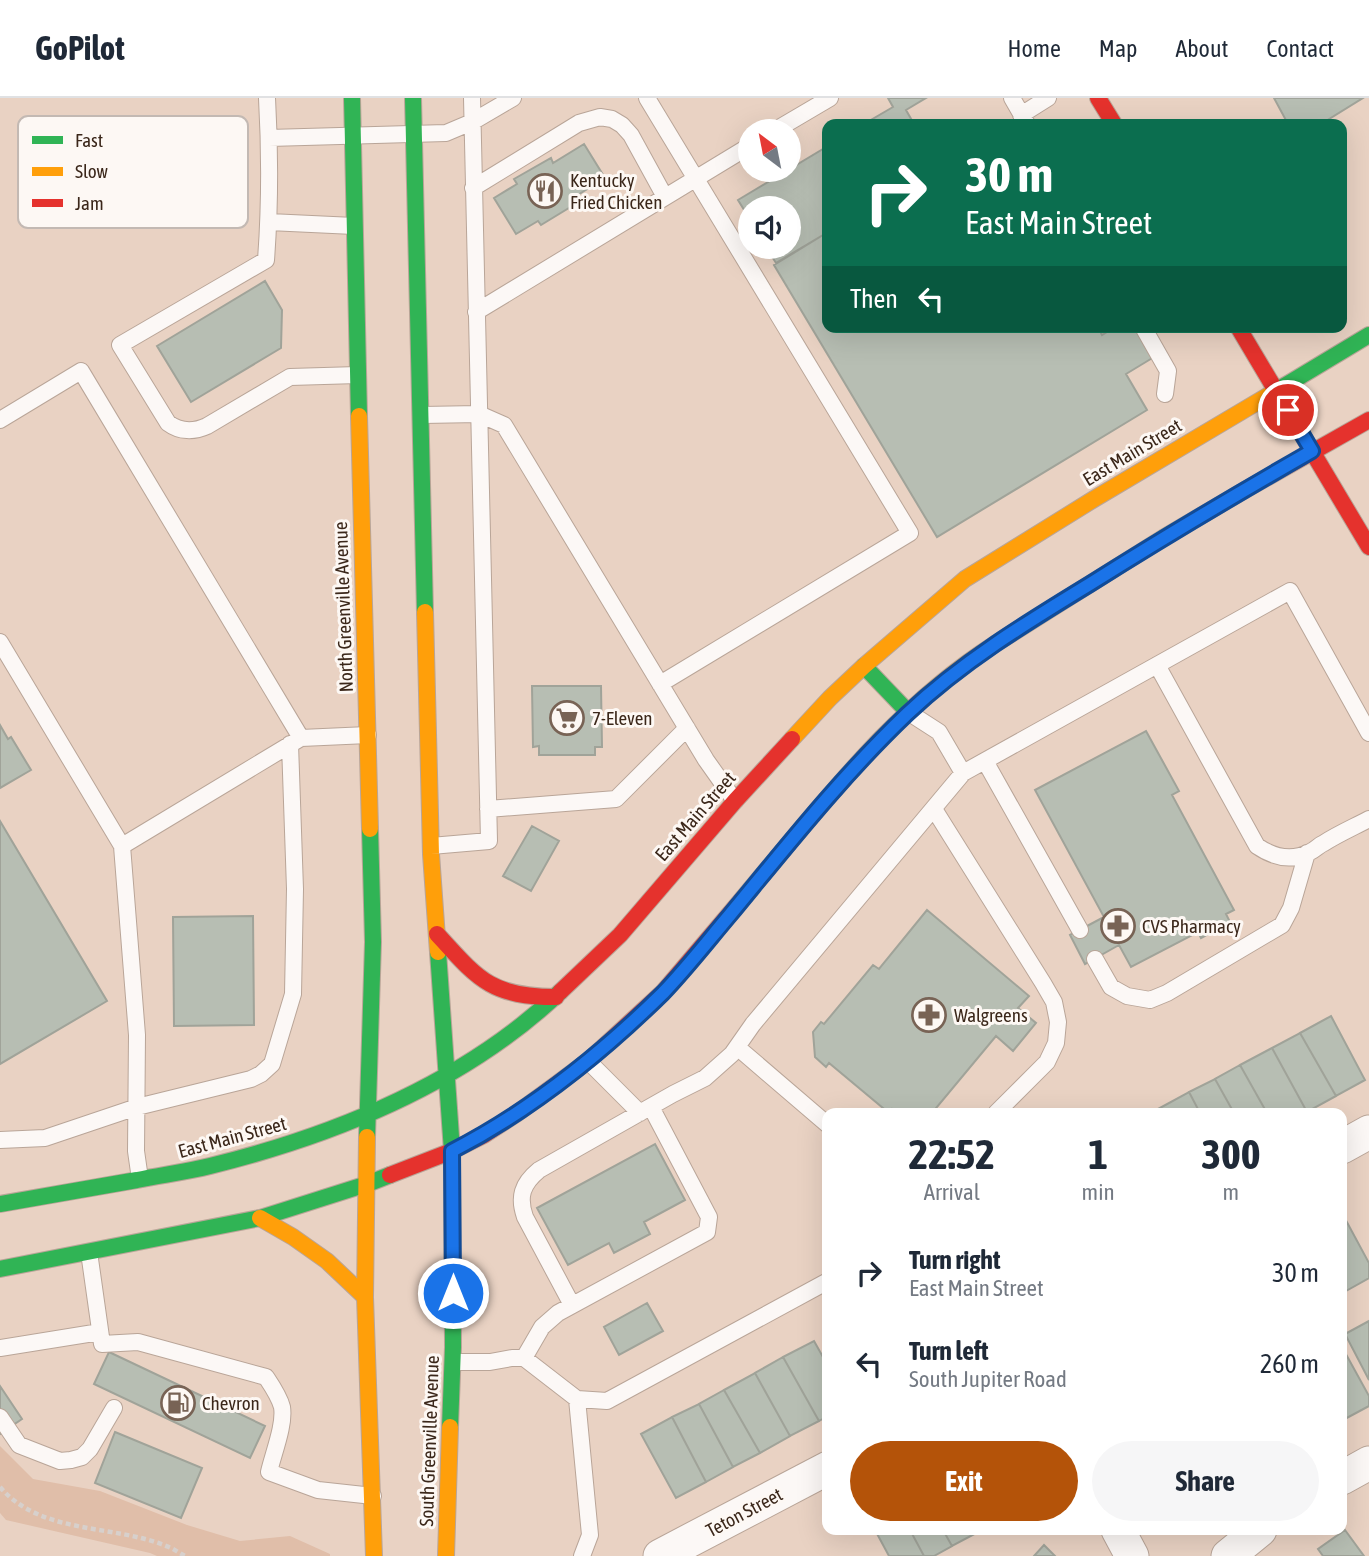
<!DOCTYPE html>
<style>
body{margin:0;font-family:"Asap Condensed",sans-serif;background:#f6f6f7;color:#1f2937;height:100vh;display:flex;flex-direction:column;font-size:26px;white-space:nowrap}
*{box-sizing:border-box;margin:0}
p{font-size:23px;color:#747a83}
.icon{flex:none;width:38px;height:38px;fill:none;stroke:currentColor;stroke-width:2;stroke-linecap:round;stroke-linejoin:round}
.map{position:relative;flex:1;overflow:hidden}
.panel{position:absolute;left:822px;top:1010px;width:525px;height:427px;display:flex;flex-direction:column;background:#fff;border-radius:14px;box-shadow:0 7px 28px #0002}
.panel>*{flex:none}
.guide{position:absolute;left:822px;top:21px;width:525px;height:214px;border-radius:14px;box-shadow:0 7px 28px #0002;background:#0b6e4f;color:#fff;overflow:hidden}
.needle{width:46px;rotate:328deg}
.fabs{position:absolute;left:738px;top:21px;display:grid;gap:14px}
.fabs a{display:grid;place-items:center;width:63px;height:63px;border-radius:50%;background:#fff;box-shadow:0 7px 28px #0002;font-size:35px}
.pin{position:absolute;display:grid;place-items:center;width:60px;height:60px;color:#fff;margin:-30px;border:4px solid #fff;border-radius:50%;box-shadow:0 2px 7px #0007}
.me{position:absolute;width:77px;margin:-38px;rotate:0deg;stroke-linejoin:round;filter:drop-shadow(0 0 5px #0008)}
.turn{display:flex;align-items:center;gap:24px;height:147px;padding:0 28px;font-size:32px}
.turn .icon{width:91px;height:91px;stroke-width:2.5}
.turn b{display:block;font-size:49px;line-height:60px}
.then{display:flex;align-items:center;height:66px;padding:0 28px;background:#0003;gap:14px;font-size:26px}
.eta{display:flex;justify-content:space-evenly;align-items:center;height:119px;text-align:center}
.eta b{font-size:42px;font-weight:700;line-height:49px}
.cta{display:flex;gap:14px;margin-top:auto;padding:14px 28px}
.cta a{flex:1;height:80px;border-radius:42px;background:#b45309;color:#fff;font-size:28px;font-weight:700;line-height:80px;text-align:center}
.cta a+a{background:#f6f6f7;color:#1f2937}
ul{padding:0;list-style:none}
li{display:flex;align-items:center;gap:21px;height:91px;padding:0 28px}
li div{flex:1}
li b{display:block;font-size:26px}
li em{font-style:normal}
header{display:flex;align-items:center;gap:42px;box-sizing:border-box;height:98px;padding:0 35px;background:#fff;border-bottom:2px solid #e0e1e3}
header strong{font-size:33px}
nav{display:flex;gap:38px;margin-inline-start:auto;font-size:24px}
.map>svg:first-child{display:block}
.green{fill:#e0bea9}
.building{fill:#b7beb3;stroke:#a0a399;stroke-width:2}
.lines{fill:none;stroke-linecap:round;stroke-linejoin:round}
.lane-casing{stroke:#b9a598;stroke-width:18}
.street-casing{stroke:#b9a598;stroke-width:35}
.fast-casing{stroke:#b9a598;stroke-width:18}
.slow-casing{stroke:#b9a598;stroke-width:18}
.jam-casing{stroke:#b9a598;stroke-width:18}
.path{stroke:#d7d0cc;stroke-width:4.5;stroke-dasharray:5 3.5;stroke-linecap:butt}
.lane{stroke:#fcf8f6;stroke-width:16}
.street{stroke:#fcf8f6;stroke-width:33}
.fast{stroke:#30b455;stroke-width:16}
.slow{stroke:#ff9f0a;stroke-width:16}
.jam{stroke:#e5322d;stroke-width:16}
.route-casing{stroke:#114b97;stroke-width:18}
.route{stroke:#1a73e8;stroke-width:12}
.labels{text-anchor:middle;stroke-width:6;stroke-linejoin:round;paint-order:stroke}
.poi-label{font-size:19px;fill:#3b271a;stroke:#fdf8f4;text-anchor:start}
.street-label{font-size:19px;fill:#3b271a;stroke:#fdf8f4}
.key{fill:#fdf8f4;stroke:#c3b9b3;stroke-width:2}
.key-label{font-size:19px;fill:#3b271a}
</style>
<header>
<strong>GoPilot</strong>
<nav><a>Home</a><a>Map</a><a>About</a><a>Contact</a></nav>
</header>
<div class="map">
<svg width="1369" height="1458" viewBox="0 0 1369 1458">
<rect width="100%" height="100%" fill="#e9d2c3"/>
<path class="green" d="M0,1348L33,1381L100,1393L187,1427L240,1443L290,1438L330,1456V1458H157L150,1455L6,1422L0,1415Z"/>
<path class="building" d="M888,0H926L906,12L914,26H864L893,9Z
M1274,0H1363L1321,26H1288Z
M584,46L605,80L573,100L577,105L541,127L538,123L516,136L494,100L517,86L514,81L551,60L553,65Z
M828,48V134L776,165L766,149H789V110H751V123L738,102Z
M828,134V229H1098L1102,237L1115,229H1136L1154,259L1126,276L1147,312L937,439L774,167Z
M265,183L282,212L281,250L191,304L157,248Z
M532,588H601L602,649H595V657H539V648L533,649Z
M0,627L8,641L11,639L31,672L0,690Z
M1146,633L1179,693L1172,697L1234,812L1226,816L1230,824L1201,840L1198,834L1131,869L1119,847L1085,866L1070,837L1104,819L1035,692Z
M0,723L107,903L0,966Z
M532,728L559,743L531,793L503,778Z
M927,812L1029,898L1018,910L1036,925L1013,953L996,938L932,1015H897L892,1011L889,1015L829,965L826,969L815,959L813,934L821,924L824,926L873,867L879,871Z
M253,818L254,927L174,928L173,819Z
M1331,918L1365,982L1336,998L1300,935Z
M1300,935L1336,998L1307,1014L1272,950Z
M1272,950L1307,1014L1304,1015H1267L1240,967Z
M1240,967L1267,1015H1234L1215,981Z
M1215,981L1234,1015H1200L1189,994Z
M1189,994L1200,1015H1160L1158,1011Z
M655,1046L685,1102L644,1124L650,1136L614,1155L609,1145L568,1167L537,1110Z
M1342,1115L1369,1165V1180L1346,1193L1342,1187Z
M647,1205L663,1233L619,1257L604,1229Z
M1369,1223V1282L1345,1236Z
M814,1243L828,1268V1318L819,1323L783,1259Z
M1342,1249L1369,1298V1308L1343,1322Z
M109,1254L265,1328L250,1360L94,1286Z
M783,1259L819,1323L790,1338L755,1275Z
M755,1275L790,1338L760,1355L724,1292Z
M0,1288L22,1321L0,1336Z
M724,1292L760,1355L733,1369L699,1306Z
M699,1306L733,1369L706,1384L672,1319Z
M672,1319L706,1384L676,1400L641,1336Z
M115,1334L202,1370L181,1420L95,1385Z
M875,1432H910L924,1458H889Z
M910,1432H943L952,1448L934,1458H924Z
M943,1432H982L952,1448Z
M1345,1432L1364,1458H1323L1318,1451Z
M1044,1447L1055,1458H1034Z"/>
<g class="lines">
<g class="lane-casing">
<path id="lane" d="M267,0C270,54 270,108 266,162L120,247L168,325C180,334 194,334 207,328L290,279L358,277
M647,0L910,435L660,586
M1012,0L1027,26
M1021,17L1048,0
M774,33L830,0
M269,40L446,35L472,24L513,0
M473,90L579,25L600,19L612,21L622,27L631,37L665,99
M269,124L354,128
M476,214L751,47
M1143,229L1168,273L1165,296
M422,317L479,316L504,327L706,662L735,703
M0,322L81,273L301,640
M0,544L122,748L137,937L136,1053L140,1081
M1157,567L1257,748C1273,759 1291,764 1310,754C1315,752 1319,747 1324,745C1338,736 1354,729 1369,721
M908,614L939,634L963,675
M985,663L1080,832
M488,711L616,701L687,630
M934,711L1043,885L1054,904L1058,924L1056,945L1047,964L996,1015
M122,748L301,640L368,637
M431,748L489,743L472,0
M1095,861L1111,889L1127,898L1150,902L1167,895L1282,827L1291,810L1307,755
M737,949L828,1027
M588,963L640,1015
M0,1042L45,1040L137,1009L251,981L261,976L272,966L293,896L295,791L290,646
M89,1154L102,1246L138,1244L266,1279C272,1288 279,1298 282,1309C285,1327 273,1356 269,1374L318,1392L373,1398
M572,1207L525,1119C518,1099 522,1086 539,1072L673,996L705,980L732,956L753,926L963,675L1290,493L1369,635
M0,1250L100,1234
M524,1260L542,1229L558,1215L707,1134L709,1119L651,1009
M453,1264H490L512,1260H524L577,1301L607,1303L828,1183
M577,1301L590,1437L582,1458
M0,1319L19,1347L60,1363L71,1362L82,1359L90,1351L114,1310"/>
</g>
<g class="street-casing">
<path id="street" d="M1342,1049L1369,1034
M1342,1380L1369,1365
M1118,1432L1132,1458
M660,1458L828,1370
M1228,1458L1260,1432"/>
</g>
<g class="fast-casing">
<path id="fast" d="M352,0L359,318
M413,0L425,514
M1276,293L1369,237
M995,546L1163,440L1245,392
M864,568L908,614
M438,854L452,1053L453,1249L450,1329
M367,1039L373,844L370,731
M0,1106C46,1098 91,1090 137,1082C161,1077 186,1074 210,1068C336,1037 465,984 560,894
M0,1171L260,1120L367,1086L390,1077"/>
</g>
<g class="slow-casing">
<path id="slow" d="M359,318L370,731
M425,514L431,756L438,854
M792,641L830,600L864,568L965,481L1094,401L1276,293
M743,800C820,710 893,610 995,546
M367,1039L365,1199L374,1458
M260,1120L293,1139L327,1163L365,1199
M446,1458L450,1329"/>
</g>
<g class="jam-casing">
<path id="jam" d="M1098,0L1114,26
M1238,229L1369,449
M1245,392L1369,322
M437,836C478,881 491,899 556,899
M560,894L620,837L735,703L792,641
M390,1077L452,1053L484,1037L516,1016L588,963L663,894L743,800"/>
</g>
<path class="path" d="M0,1389C41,1437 113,1426 166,1448C173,1450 179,1455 185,1458"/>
<use href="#lane" class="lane"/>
<use href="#street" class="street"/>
<use href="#fast" class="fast"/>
<use href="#slow" class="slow"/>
<use href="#jam" class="jam"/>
</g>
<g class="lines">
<g class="route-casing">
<path id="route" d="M453,1195L452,1053C530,1013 601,956 663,895C686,871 707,844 729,818C786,749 842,678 907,616C962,564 1026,525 1090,486C1163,440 1237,396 1312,353L1288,312"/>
</g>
<use href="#route" class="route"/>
</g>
<defs>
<g id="restaurant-ring" transform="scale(1.75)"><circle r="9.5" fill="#fdf8f4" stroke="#786355" stroke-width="1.5"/><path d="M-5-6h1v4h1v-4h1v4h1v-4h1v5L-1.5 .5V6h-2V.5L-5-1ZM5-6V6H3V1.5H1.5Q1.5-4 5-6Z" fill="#786355"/></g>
<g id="supermarket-ring" transform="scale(1.75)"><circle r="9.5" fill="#fdf8f4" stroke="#786355" stroke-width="1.5"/><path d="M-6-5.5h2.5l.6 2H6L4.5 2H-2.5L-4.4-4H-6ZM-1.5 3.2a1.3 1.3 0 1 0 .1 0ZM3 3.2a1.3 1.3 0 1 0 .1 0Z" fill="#786355"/></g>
<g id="pharmacy-ring" transform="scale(1.75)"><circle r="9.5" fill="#fdf8f4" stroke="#786355" stroke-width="1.5"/><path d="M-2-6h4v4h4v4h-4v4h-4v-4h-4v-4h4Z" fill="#786355"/></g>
<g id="fuel-ring" transform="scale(1.75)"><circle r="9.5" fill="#fdf8f4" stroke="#786355" stroke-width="1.5"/><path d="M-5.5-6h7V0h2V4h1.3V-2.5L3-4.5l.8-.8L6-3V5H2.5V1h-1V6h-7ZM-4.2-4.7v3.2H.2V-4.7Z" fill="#786355"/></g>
</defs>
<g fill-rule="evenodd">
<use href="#restaurant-ring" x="545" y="93"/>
<use href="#supermarket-ring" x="567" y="620"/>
<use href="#pharmacy-ring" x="1118" y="828"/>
<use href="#pharmacy-ring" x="929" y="917"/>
<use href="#fuel-ring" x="178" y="1305"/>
</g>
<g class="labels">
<g class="poi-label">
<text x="570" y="89">Kentucky<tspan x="570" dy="22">Fried Chicken</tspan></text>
<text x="592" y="627">7-Eleven</text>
<text x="1142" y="835">CVS Pharmacy</text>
<text x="954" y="924">Walgreens</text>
<text x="202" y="1312">Chevron</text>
</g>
<g class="street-label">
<text transform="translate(1132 354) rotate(-31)" y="7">East Main Street</text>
<text transform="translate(343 509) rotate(-92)" y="7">North Greenville Avenue</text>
<text transform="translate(695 718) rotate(-49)" y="7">East Main Street</text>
<text transform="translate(232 1039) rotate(-15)" y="7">East Main Street</text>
<text transform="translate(429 1343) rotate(-88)" y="7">South Greenville Avenue</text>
<text transform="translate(744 1414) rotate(-28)" y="7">Teton Street</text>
</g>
</g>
<rect x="18" y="18" width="230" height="112" rx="10" class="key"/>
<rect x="32" y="38" width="31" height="8" fill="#30b455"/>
<rect x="32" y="69" width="31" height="9" fill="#ff9f0a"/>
<rect x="32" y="101" width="31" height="8" fill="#e5322d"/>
<g class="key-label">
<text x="75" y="49">Fast</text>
<text x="75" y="80">Slow</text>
<text x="75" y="112">Jam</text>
</g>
</svg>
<div class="fabs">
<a><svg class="needle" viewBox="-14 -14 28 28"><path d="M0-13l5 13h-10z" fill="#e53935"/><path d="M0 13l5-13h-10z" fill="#747a83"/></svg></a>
<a><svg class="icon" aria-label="sound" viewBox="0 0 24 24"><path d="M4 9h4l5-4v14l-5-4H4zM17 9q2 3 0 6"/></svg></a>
</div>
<div class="pin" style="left:1288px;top:312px;background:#d93025"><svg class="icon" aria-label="arrive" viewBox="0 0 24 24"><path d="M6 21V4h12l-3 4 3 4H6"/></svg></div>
<svg class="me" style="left:453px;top:1195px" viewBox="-20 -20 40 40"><circle r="17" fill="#1a73e8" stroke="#fff" stroke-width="3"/><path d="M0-11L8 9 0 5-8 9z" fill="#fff"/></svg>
<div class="guide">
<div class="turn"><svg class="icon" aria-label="right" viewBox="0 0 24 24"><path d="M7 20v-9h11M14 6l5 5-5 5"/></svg><div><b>30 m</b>East Main Street</div></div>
<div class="then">Then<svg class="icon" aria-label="left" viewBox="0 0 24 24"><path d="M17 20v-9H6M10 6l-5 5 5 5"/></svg></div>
</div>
<section class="panel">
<div class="eta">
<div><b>22:52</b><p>Arrival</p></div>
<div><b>1</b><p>min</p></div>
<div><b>300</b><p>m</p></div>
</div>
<ul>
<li><svg class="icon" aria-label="right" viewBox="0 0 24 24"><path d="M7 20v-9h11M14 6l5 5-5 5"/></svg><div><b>Turn right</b><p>East Main Street</p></div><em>30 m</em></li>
<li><svg class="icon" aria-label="left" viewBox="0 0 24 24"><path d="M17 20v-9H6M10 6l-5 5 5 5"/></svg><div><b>Turn left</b><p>South Jupiter Road</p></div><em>260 m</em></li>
</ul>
<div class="cta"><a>Exit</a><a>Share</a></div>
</section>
</div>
